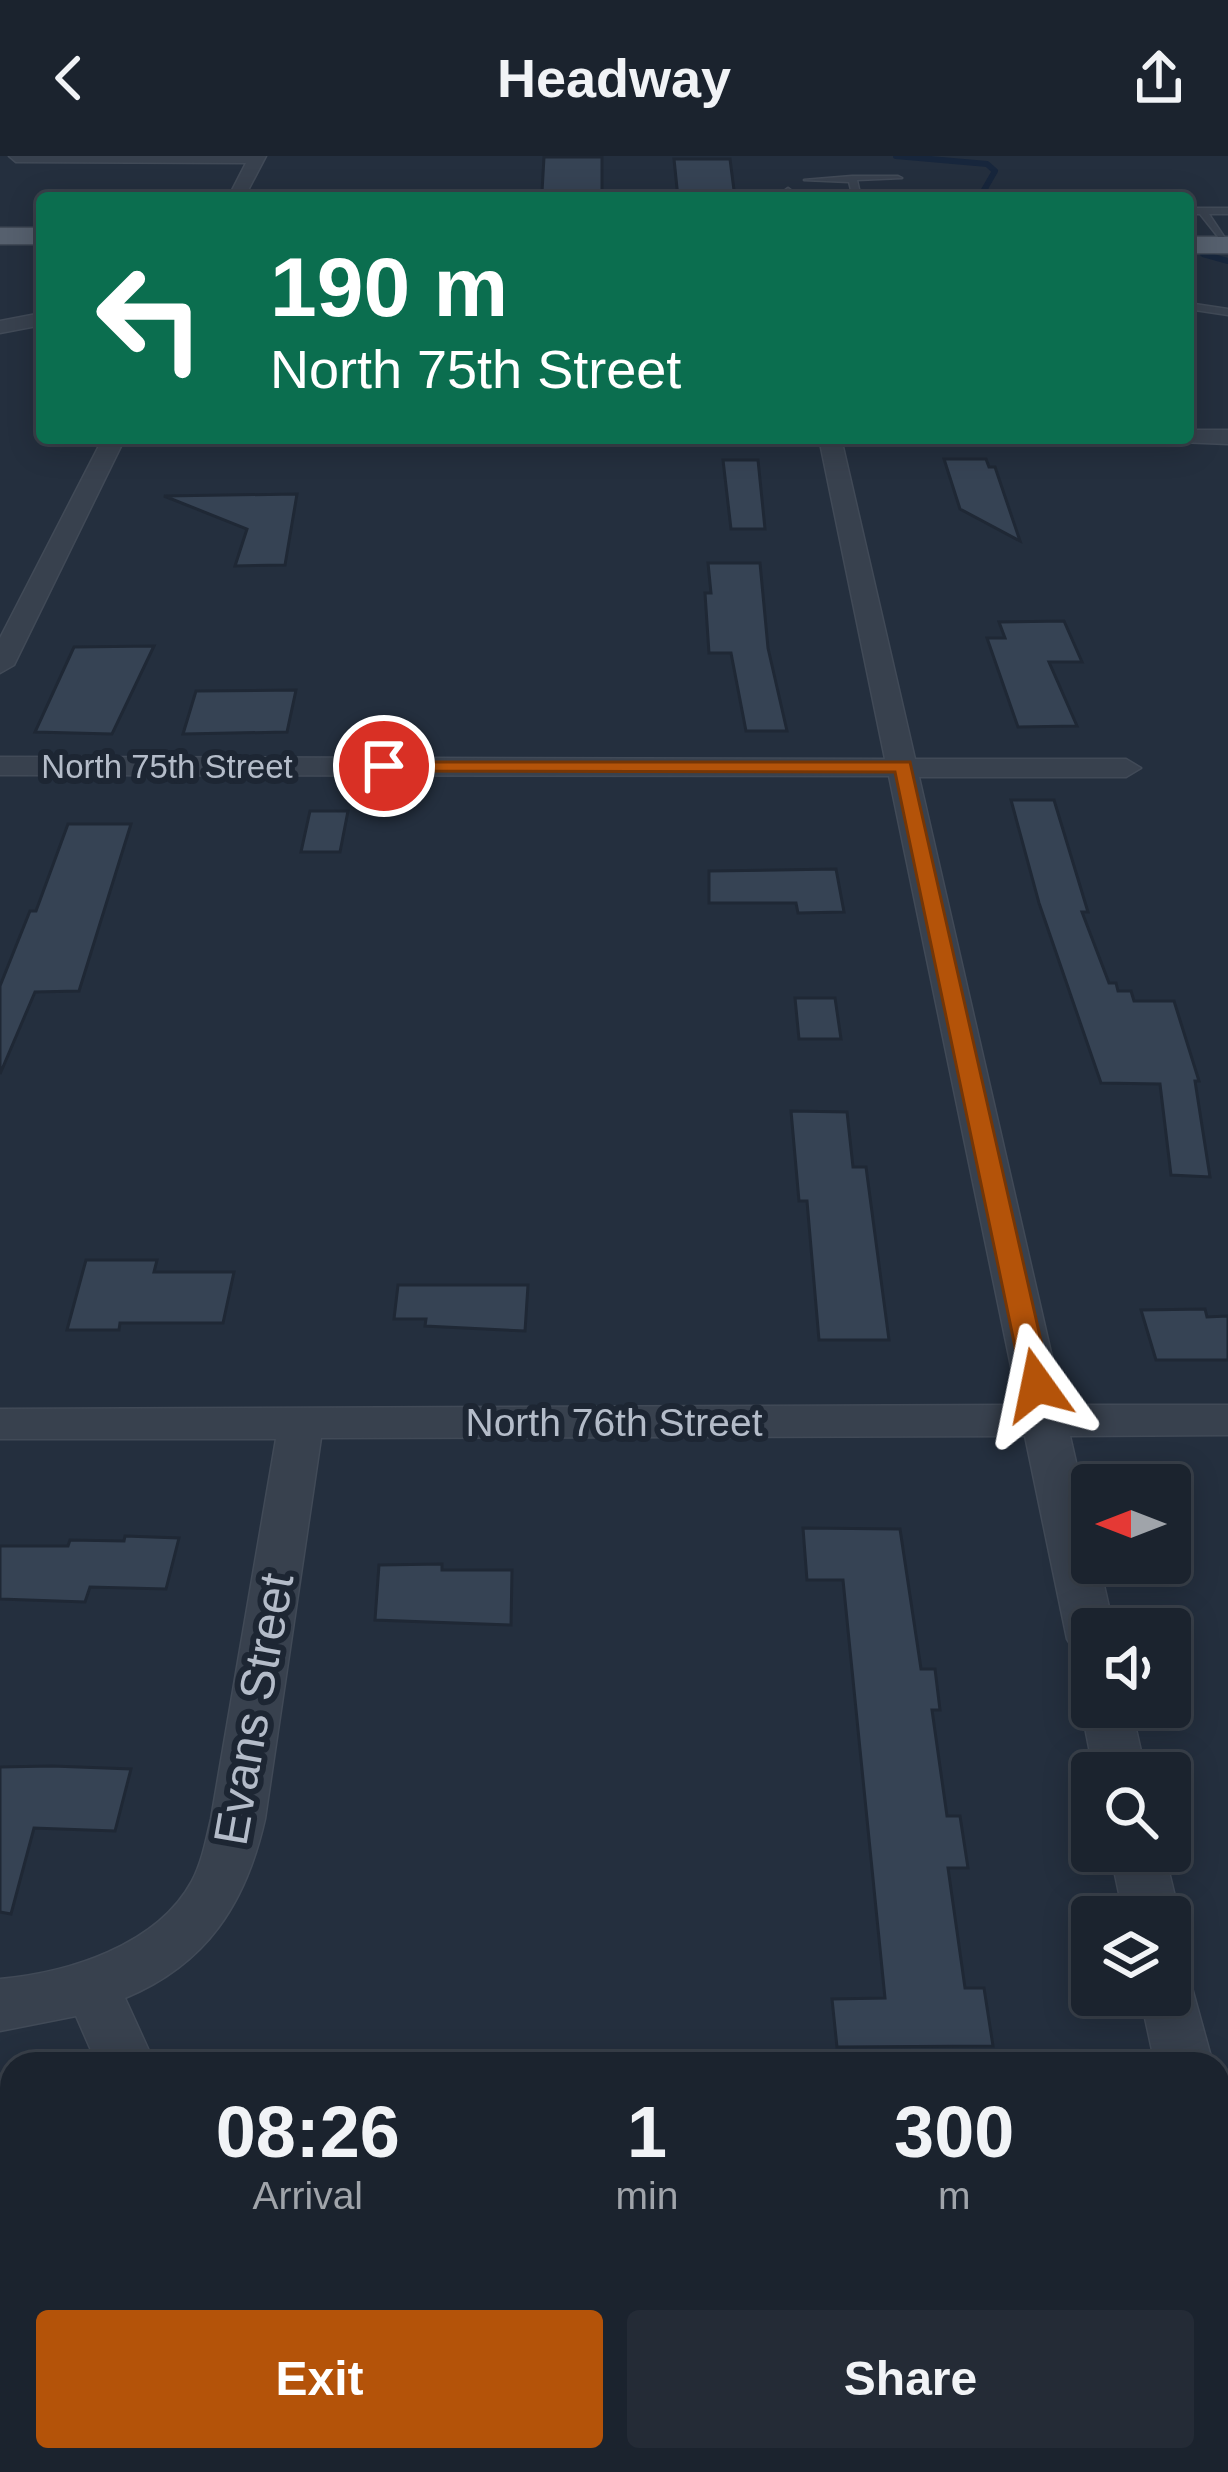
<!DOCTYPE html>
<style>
body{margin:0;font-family:Arial,sans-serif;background:#242b36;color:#f1f3f6;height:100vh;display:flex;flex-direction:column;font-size:45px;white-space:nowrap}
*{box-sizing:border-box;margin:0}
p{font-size:39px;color:#a0a4aa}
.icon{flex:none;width:66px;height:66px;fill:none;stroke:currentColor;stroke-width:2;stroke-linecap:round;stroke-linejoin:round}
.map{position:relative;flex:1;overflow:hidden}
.drawer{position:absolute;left:0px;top:1896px;width:1230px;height:420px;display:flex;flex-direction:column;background:#1b232e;border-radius:36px 36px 0 0;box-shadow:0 6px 30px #0003,0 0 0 3px #39404a}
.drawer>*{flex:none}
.hud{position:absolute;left:36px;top:36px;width:1158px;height:252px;border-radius:12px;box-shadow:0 6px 30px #0003,0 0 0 3px #39404a;background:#0b6e4f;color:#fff;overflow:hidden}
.needle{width:78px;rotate:270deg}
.fabs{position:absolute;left:1071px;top:1308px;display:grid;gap:24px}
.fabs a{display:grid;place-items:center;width:120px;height:120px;border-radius:12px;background:#1b232e;box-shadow:0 6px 30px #0003,0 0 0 3px #39404a;font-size:60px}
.pin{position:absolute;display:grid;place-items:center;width:102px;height:102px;color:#fff;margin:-51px;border:6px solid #fff;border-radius:50%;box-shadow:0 3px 12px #0007}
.me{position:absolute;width:132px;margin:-66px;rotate:348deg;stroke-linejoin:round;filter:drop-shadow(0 0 9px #0008)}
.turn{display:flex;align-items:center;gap:42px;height:252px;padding:0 36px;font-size:54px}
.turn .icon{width:156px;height:156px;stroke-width:2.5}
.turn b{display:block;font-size:84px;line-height:102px}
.eta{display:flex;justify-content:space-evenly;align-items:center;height:204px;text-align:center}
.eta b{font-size:72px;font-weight:700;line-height:84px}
.button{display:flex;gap:24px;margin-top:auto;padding:24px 36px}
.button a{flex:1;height:138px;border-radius:12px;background:#b45309;color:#fff;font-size:48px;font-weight:700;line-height:138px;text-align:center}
.button a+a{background:#242b36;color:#f1f3f6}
header{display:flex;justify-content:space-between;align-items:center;height:156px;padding:0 36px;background:#1b232e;font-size:54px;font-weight:700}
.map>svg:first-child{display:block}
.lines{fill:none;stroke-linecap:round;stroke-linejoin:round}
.stream{stroke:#17263c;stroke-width:6}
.building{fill:#364354;stroke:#1f2835;stroke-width:3}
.service-casing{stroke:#414a57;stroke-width:3}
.minor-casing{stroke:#414a57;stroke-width:3}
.primary-casing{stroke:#414a57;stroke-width:3}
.service{fill:#38414e;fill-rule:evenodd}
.minor{fill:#38414e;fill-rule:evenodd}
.primary{fill:#56606e;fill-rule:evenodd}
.route{fill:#b45309;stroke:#753606;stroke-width:3}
.labels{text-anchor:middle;stroke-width:12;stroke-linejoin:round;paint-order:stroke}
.far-street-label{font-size:33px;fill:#b4bcc9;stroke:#1d2633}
.street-label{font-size:39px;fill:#b4bcc9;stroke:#1d2633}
.near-street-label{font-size:48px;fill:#b4bcc9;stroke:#1d2633}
</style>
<header><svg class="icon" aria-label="back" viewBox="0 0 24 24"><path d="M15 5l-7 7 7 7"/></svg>Headway<svg class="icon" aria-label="share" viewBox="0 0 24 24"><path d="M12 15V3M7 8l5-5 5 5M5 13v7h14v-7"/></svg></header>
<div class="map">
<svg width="1228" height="2316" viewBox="0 0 1228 2316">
<rect width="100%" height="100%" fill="#242f3e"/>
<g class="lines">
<path class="stream" d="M896,0L987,8L995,15L984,34L1002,42
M1203,98L1228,105"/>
</g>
<path class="building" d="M544,1H602V36H542Z
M674,3H730L735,42H678Z
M944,303H986L989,311H995L1020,385L960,353Z
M723,304H758L765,373H731Z
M297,338L285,409L235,410L247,373L164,340Z
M708,407H760L768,492L787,575H746L731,497H709L705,437H711Z
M1064,465L1082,506H1049L1077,570L1018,571L987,482H1005L999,466Z
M154,490L112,578L35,576L74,491Z
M296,534L287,576L183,578L196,535Z
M1011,644H1054L1088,756H1082L1109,827H1116L1118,835H1131L1134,845H1174L1199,925H1195L1210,1021L1171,1019L1160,928L1101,927L1039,747Z
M310,655H348L340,696H301Z
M68,668H131L79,835L35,836L0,918V830L30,755H36Z
M836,713L844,756L798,757L796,747H709V715Z
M795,842H835L841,883H799Z
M791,955L847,956L853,1011H866L889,1184H819L807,1045H799Z
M86,1104H157L154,1116H234L223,1167H120L119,1174H67Z
M398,1129H528L525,1175L425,1170L426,1163H394Z
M1205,1153L1207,1161L1228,1160V1204H1156L1141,1154Z
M803,1372L900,1373L921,1513H935L940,1554H932L947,1660H960L968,1712H948L965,1832H984L993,1890L837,1891L832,1843L885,1842L843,1424H807Z
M125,1380L179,1382L166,1433L90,1431L85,1446L0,1443V1390H68L70,1384L124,1385Z
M442,1408V1414H512L511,1469L375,1464L379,1409Z
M52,1610L131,1613L115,1675L34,1672L11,1758L0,1756V1611Z"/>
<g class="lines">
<g class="service-casing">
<path id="service" d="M852,20H898L902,22L857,24L861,42H853L849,26L804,24Z
M788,32L792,35L793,42H785L784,35Z
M1188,52H1228V58H1209L1225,82H1219L1200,58H1188Z
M1188,147L1228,153V159L1188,153Z"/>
</g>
<g class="minor-casing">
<path id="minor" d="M9,0H266L244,42H228L246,7L16,6Z
M42,157V169L0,177V165Z
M1188,274H1228V288L1180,286L1178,282H1188Z
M103,282H125L14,509L0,517V482Z
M819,282H841L915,603H1126L1141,612L1126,621H919L1063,1249H1228V1279L1070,1280L1092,1376V1407H1099L1114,1473H1092V1502L1075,1496L1067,1483L1025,1280L321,1282L265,1663C246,1747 207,1808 125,1842L155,1908H97L76,1860L0,1875V1823C67,1817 157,1790 192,1725C202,1706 206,1684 211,1663L276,1283H0V1253L1019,1249L889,620L0,619V601L885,603Z
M1092,1535V1551H1131L1146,1617H1094L1081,1551Z
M1110,1695H1164L1180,1761L1172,1778L1170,1761H1124Z
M1170,1814L1189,1821L1213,1908H1155L1140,1839H1170Z
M1218,2035L1228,2039V2142L1218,2138Z
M107,2304H175V2316H107Z"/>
</g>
<g class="primary-casing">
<path id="primary" d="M0,72H42V88H0Z
M1188,81H1228V97H1188Z"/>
</g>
<use href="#service" class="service"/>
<use href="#minor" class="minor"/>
<use href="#primary" class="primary"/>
</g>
<path class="route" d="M377,606H910L1051,1229L1047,1236H1027L1023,1229L895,616L384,615L375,610Z"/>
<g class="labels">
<g class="far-street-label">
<text x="167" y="622">North 75th Street</text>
</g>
<g class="street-label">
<text x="614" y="1280">North 76th Street</text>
</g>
<g class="near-street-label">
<text transform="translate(253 1553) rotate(-80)" y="17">Evans Street</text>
</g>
</g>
</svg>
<div class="fabs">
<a><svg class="needle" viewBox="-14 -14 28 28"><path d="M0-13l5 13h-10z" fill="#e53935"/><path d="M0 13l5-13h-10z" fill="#a0a4aa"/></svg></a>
<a><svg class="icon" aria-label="sound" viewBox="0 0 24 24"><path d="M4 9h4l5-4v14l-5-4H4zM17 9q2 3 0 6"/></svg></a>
<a><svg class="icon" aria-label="search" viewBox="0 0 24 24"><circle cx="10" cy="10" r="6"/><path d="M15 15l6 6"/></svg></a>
<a><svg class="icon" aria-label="layers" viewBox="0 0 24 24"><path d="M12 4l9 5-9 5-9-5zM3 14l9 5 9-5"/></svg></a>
</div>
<div class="pin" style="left:384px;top:610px;background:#d93025"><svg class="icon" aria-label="arrive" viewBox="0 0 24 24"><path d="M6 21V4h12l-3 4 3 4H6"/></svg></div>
<svg class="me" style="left:1037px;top:1229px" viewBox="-20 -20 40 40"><path d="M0-17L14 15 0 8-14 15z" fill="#b45309" stroke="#fff" stroke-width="4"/></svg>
<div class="hud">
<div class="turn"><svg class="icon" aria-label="left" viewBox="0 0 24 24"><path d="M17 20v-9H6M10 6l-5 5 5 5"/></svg><div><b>190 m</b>North 75th Street</div></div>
</div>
<section class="drawer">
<div class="eta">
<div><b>08:26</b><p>Arrival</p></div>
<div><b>1</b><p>min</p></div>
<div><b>300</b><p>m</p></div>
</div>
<div class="button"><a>Exit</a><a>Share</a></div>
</section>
</div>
